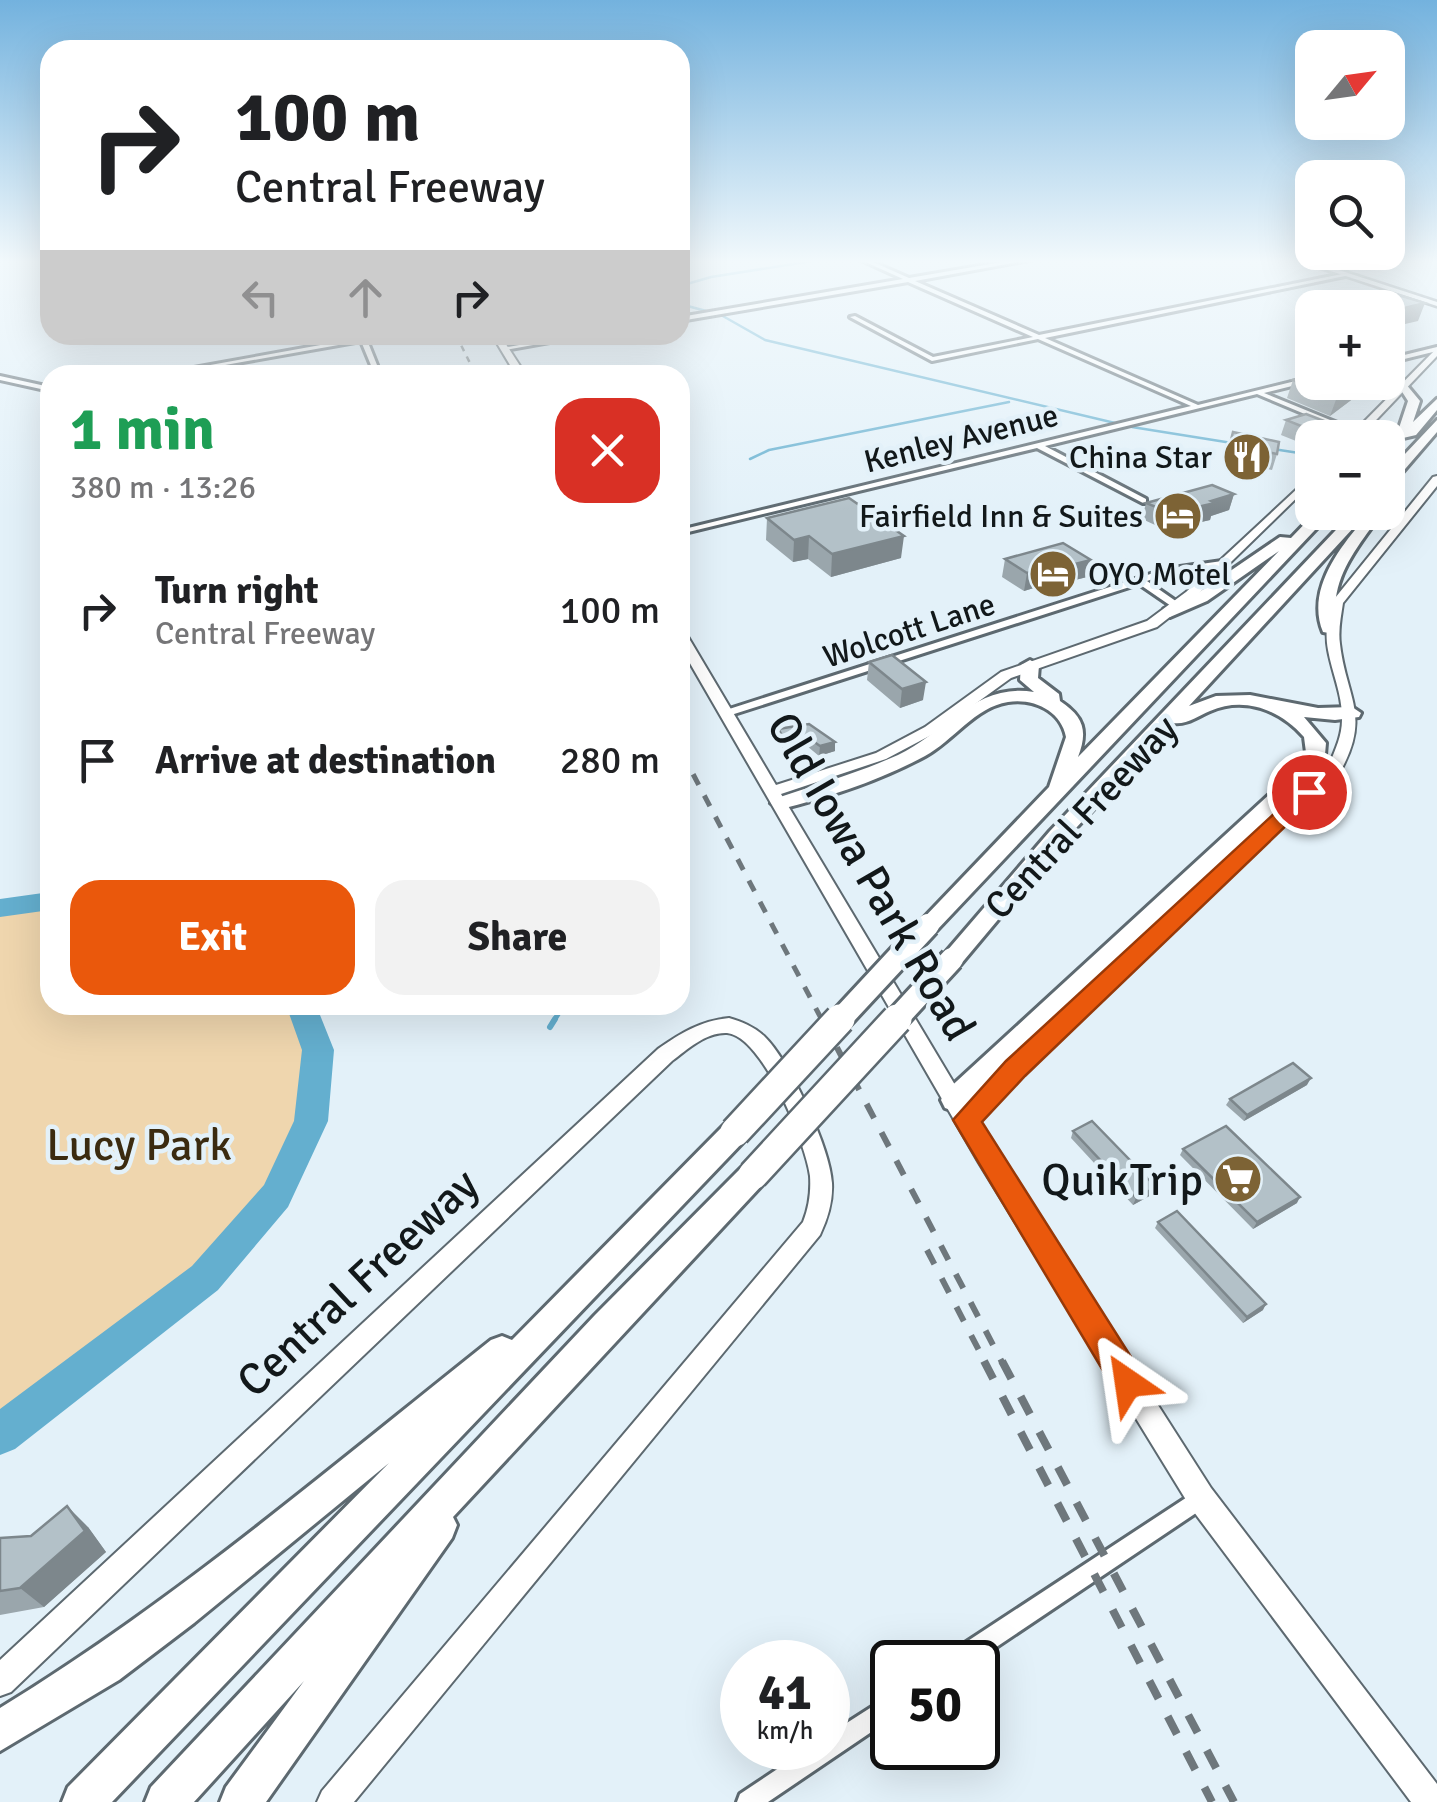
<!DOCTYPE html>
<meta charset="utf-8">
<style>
body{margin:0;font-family:Signika,sans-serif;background:#f2f2f2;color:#202124;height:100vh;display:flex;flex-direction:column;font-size:38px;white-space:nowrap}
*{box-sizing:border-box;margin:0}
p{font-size:32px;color:#757577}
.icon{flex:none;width:55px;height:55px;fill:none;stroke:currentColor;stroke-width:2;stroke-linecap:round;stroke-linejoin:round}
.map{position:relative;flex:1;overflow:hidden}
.side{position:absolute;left:40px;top:365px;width:650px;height:650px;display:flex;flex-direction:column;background:#fff;border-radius:30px;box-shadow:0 10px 40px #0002}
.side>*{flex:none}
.top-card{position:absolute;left:40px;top:40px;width:650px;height:305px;border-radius:30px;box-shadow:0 10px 40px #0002;background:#fff;color:#202124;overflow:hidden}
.needle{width:65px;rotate:61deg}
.fabs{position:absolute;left:1295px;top:30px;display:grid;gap:20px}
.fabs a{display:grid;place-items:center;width:110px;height:110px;border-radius:20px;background:#fff;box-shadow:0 10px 40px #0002;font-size:50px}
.speed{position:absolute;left:720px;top:1640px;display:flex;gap:20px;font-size:50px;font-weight:700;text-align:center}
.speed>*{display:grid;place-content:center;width:130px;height:130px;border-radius:50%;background:#fff;box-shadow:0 10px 40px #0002;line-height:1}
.speed small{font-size:25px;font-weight:400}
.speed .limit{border:5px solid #111;border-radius:15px;background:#fff;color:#111}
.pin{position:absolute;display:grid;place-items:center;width:85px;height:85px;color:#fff;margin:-42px;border:5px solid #fff;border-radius:50%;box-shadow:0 2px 10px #0007}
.me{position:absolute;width:110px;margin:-55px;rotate:328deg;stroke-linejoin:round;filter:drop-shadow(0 0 8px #0008)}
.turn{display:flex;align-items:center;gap:35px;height:210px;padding:0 30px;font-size:45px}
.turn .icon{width:130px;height:130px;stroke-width:2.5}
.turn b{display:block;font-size:70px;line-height:85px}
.lanes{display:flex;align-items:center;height:95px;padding:0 30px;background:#0003;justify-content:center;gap:50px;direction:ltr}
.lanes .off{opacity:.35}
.round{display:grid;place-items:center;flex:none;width:105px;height:105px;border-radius:30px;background:#f2f2f2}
.head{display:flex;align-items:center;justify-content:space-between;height:170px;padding:0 30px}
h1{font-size:60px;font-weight:800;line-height:75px;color:#1e9e55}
.button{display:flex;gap:20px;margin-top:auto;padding:20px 30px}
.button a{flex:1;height:115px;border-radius:30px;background:#ea580c;color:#fff;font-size:40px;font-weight:800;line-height:115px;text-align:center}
.button a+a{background:#f2f2f2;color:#202124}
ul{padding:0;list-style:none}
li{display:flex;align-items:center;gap:30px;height:150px;padding:0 30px}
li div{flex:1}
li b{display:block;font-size:38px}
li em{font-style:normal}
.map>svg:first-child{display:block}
.green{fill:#efd6ae}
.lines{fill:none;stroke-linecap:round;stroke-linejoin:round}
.stream-far2{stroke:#64afcf;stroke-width:2.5}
.stream-far1{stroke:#64afcf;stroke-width:5}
.stream{stroke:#64afcf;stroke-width:6}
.canal{fill:#64afcf;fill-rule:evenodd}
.river{fill:#64afcf;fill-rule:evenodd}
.minor-casing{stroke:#5d6970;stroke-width:6}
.tertiary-casing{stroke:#5d6970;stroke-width:5}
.secondary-casing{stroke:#5d6970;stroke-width:4}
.motorway-casing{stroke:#5d6970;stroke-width:6}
.minor{fill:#fff;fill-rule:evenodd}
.tertiary{fill:#fff;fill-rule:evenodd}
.secondary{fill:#fff;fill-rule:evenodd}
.motorway{fill:#fff;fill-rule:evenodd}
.rail-far4{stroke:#6e777c;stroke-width:2.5;stroke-dasharray:6 6;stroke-linecap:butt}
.rail-far3{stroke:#6e777c;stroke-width:4;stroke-dasharray:10 10;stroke-linecap:butt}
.rail-far2{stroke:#6e777c;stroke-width:5;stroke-dasharray:12 12;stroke-linecap:butt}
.rail-far1{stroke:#6e777c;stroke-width:6;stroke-dasharray:16 16;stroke-linecap:butt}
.rail{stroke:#6e777c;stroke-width:8;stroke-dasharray:20 20;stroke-linecap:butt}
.motorway-bridge-far1-casing{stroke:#5d6970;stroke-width:28;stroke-linecap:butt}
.motorway-bridge-casing{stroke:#5d6970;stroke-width:34;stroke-linecap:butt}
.motorway-bridge-far1{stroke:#fff;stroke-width:22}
.motorway-bridge{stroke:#fff;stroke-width:29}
.wall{fill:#9aa6ac}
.shaded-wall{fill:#7d878c}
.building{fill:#b3c1c8;stroke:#7d878c;stroke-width:2.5}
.route{fill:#ea580c;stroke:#983908;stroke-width:2.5}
.labels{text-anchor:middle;stroke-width:9;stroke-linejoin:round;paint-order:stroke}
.far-street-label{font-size:32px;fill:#12181a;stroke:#e3f1f9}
.far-poi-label{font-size:32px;fill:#12181a;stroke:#e3f1f9;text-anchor:end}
.street-label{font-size:38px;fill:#12181a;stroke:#e3f1f9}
.near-street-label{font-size:45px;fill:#12181a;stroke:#e3f1f9}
.near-park-label{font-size:45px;fill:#3b2b10;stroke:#e3f1f9}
.near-poi-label{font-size:45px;fill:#12181a;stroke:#e3f1f9;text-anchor:end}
</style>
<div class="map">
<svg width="1437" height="1802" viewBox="0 0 1437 1802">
<rect width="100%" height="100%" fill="#e3f1f9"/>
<path class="green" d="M50,901V1005H301L318,1050L311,1121L276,1196L205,1278L0,1434V908Z"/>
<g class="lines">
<path class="stream-far2" d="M680,286L711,277L825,259
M680,304L710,312
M721,315L765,340L1115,423
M1132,427L1232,443
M1273,449L1312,455
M750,459L769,450L1009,402"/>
<path class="stream-far1" d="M553,1022L564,1005"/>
<path class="stream" d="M550,1027L555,1019"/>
<path class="canal" d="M1423,259H1431L1432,261L1429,263Z"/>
<path class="river" d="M50,892V910L0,917V899Z
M286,1005H316L334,1050L328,1121L288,1207L218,1290L15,1449L0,1455V1409L192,1266L264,1185L294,1121L302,1050Z"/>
<g class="minor-casing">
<path id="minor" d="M859,259H866L909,278L1020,259H1034L915,281L1039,335L1347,273L1345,276L1045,338L1198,405L1312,377V381L1264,393L1362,433L1355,435L1257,394L1045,446L1146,499V503H1143L1037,448L680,534V530L1191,406L1038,339L932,361L850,317L855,316L933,357L1033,337L908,282L680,321V317L903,279Z
M376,335H389L367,340L381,375H375L361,341L169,375H155Z
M575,335H589L505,350L502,348Z
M1437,347V351L1388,363V359Z
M0,376L50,387V391L0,380Z
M1222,561L1225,562V566L1170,573L1147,581L1180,604V608H1174L1139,584L731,715L727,716L722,713L723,711L1166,569Z
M1201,1488L1208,1491L1211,1498L1208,1505L974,1662H946L948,1654Z
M892,1694V1718L768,1802H737L740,1794L809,1748H828V1735Z"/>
</g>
<g class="tertiary-casing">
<path id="tertiary" d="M1294,259H1305L1437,302V306Z"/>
</g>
<g class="secondary-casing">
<path id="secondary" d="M492,335H500L526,375H516Z
M1437,348V356L1359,438H1348Z
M1312,475V483L1194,598L1157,627L1011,678L935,733L886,759L781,794L967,1105L1008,1062L1329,765C1335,750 1342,736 1342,720C1343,696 1332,673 1328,650C1325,634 1327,619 1331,603L1433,477L1437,476V486L1343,603C1341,617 1338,630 1340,644C1346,697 1371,715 1341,770L1022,1074L977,1122L1211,1488L1437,1784V1802H1411L1191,1508L979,1163L680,646V631L687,635L776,785L876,753L925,727L1001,672L1147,621L1186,592Z
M729,1018C742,1022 753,1026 764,1036C789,1060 830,1147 832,1183C833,1201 828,1218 820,1235L354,1802H317L322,1791L803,1222C809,1207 811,1192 810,1176C806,1144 763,1036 727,1033C706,1032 688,1049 672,1061L11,1692L0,1696V1660L658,1049C681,1033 700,1021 729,1018Z"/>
</g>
<g class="motorway-casing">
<path id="motorway" d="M1405,383L1420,401L1413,422L1437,399V410L1416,435L1403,438L1397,434L1408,401L1399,387Z
M1437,420V432L1393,483L1388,484V472Z
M1316,512H1332L936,931H920L917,925L1049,787L1066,737C1061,711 1034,698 1008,702C975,707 953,741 925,756C881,780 829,797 781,809L771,803L774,799C816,785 858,773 898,755C945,733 976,682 1034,692L1020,680L1021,665L1030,660L1039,665L1038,678L1059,694L1060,701C1084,717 1088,731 1078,757L1279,551L1207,601L1170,617L1164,615V609L1195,595L1280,537L1291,538Z
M1353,512H1368L1189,706L1216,696L1250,695L1318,708L1352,707L1361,713L1359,717L1335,720L1304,717L1326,743L1324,766L963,1108L954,1111L945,1108L941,1100L945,1092L1307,760L1304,737C1280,710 1245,696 1210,711C1198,716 1187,725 1173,723L1064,841L960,965H944L940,959L1050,831Z
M1359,525L1371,528C1348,559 1329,588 1337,628L1329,633L1323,632C1307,593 1335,554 1359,525Z
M735,1121L745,1124L749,1132L745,1140L112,1802H62L68,1787L389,1463L194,1623L119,1680L0,1751V1708C175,1601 331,1467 491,1340L502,1336L512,1340L725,1124Z
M753,1163L763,1166L767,1175L763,1184L453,1517L457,1525L452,1538L266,1802H220L226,1787L304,1681L194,1802H145L151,1787L595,1315L743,1166Z"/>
</g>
<use href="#minor" class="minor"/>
<use href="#tertiary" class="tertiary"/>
<use href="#secondary" class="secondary"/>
<use href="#motorway" class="motorway"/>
<path class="rail-far4" d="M456,335L476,375"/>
<path class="rail-far3" d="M680,749L683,755"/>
<path class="rail-far2" d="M682,753L823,1022"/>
<path class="rail-far1" d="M822,1019L1003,1364
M927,1250L986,1364"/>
<path class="rail" d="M984,1361L1212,1802
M1002,1361L1234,1802"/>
<g class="motorway-bridge-far1-casing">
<path id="motorway-bridge-far1" d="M838,1022L928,925
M894,1022L952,959"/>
</g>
<g class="motorway-bridge-casing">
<path id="motorway-bridge" d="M735,1132L840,1019
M753,1175L897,1019"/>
</g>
<use href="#motorway-bridge-far1" class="motorway-bridge-far1"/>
<use href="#motorway-bridge" class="motorway-bridge"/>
</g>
<path class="wall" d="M1293,380L1312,382H1375L1330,416L1287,398Z
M1306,414L1321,437L1312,438V440L1301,443L1281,435L1286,420Z
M1233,432L1277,454L1272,470L1225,460Z
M1234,494L1229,510L1211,516L1210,520L1166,530L1142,519L1146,503Z
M767,518L901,558L831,577L808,559L793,562L766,540Z
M1005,559L1091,560L1087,577L1071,581L1066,578L1024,591L1002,577Z
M869,662L923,700L900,708L867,680Z
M809,724L835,751L819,756L807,746L784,750L778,739V729Z
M1307,1085L1244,1121L1226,1105L1230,1099Z
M1073,1131L1153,1194L1133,1205L1071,1138Z
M1183,1149L1297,1203L1253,1229L1180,1155Z
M1158,1222L1263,1310L1243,1323L1155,1228Z
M88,1527L106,1552L44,1607L0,1615V1538L31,1536Z"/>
<path class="shaded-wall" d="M1425,303L1418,321L1388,328V312Z
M1357,382H1375L1330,416L1337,397Z
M1327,422L1321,437L1312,438V440L1301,443L1306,428Z
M1234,494L1229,510L1211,516L1210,520L1166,530L1171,513Z
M809,536L808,559L793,562L794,540Z
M904,536L901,558L831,577L832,554Z
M1091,560L1087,577L1071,581L1075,564Z
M1070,561L1066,578L1024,591L1027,573Z
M926,682L923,700L900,708L902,689Z
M807,737V746L784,750L785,740Z
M835,742V751L819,756L820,746Z
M1311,1078L1307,1085L1244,1121L1247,1115Z
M1156,1187L1153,1194L1133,1205L1136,1198Z
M1300,1197L1297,1203L1253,1229L1257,1222Z
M1266,1304L1263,1310L1243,1323L1247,1317Z
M67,1506L88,1527L106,1552L44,1607L20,1588Z"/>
<path class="building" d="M1395,294L1425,303L1388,312V308H1356L1347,304Z
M1312,375V382H1357L1337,397L1293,380Z
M1306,414L1327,422L1306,428L1286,420Z
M1233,432L1279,442L1277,454L1230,444Z
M1212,485L1234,494L1211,501L1215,503L1171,513L1146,503Z
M849,498L904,536L832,554L809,536L794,540L767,518Z
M1063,543L1091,560L1075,564L1070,561L1027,573L1005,559Z
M892,655L926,682L902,689L869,662Z
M809,724L835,742L820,746L807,737L785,740L778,729Z
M1293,1063L1311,1078L1247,1115L1230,1099Z
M1092,1121L1156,1187L1136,1198L1073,1131Z
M1226,1126L1300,1197L1257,1222L1183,1149Z
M1177,1211L1266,1304L1247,1317L1158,1222Z
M67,1506L85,1531L20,1588L0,1591V1538L31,1536Z"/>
<linearGradient id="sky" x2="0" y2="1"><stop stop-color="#73b2de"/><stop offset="0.51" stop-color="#f2f9fc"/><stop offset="1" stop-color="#f2f9fc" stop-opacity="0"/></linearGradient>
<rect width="1437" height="512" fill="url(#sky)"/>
<path class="route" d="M1309,786L1316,788V797L1025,1076L982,1122L1140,1371L1145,1383L1140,1394L1128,1399L1117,1394L953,1120L1006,1061L1302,788Z"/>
<defs>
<g id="restaurant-disc" transform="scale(2.5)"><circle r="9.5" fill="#7d6335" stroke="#e3f1f9"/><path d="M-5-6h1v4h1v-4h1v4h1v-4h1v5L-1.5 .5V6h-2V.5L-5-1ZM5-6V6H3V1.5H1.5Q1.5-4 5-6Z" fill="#fff"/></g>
<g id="hotel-disc" transform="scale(2.5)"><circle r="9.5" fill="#7d6335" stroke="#e3f1f9"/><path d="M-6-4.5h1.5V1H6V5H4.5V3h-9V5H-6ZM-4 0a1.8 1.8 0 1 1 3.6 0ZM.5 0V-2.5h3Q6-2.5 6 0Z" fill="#fff"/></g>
<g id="supermarket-disc" transform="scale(2.5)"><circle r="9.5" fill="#7d6335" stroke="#e3f1f9"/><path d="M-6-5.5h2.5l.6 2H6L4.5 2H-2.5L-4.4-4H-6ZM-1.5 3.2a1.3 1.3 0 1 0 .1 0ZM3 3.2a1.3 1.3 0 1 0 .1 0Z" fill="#fff"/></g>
</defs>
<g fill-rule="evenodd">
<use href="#restaurant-disc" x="1247" y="457"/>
<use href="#hotel-disc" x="1178" y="516"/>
<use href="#hotel-disc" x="1053" y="574"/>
<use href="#supermarket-disc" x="1238" y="1179"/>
</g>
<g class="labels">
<g class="far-street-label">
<text transform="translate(961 438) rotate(-14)" y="11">Kenley Avenue</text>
<text transform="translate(909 630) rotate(-18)" y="11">Wolcott Lane</text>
</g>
<g class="far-poi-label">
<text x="1212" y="468">China Star</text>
<text x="1143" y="527">Fairfield Inn &amp; Suites</text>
<text x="1088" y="585" text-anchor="start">OYO Motel</text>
</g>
<g class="street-label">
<text transform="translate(1081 817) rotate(-47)" y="13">Central Freeway</text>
</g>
<g class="near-street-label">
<text transform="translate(872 876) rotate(60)" y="16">Old Iowa Park Road</text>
<text transform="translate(357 1282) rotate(-43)" y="16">Central Freeway</text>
</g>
<g class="near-park-label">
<text x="139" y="1160">Lucy Park</text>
</g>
<g class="near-poi-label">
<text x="1203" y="1195">QuikTrip</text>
</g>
</g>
</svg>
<div class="fabs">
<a><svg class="needle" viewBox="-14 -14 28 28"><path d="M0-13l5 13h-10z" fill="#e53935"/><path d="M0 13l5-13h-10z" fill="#757577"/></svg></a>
<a><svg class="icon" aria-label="search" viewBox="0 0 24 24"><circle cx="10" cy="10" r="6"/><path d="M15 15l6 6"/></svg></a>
<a>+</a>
<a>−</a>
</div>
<div class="speed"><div>41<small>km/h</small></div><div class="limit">50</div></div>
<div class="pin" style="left:1309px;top:792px;background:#d93025"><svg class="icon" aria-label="arrive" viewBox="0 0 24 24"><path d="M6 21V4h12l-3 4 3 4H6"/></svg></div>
<svg class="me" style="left:1128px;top:1383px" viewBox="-20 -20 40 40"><path d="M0-17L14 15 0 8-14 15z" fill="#ea580c" stroke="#fff" stroke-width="4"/></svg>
<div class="top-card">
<div class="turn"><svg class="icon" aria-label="right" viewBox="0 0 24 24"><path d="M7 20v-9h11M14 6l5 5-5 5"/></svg><div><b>100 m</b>Central Freeway</div></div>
<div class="lanes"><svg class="icon off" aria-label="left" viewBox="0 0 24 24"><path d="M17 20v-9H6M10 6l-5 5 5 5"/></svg><svg class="icon off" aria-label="ahead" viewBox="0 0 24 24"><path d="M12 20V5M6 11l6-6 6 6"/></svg><svg class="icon" aria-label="right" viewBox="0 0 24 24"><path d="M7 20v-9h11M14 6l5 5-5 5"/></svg></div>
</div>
<section class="side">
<div class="head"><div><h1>1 min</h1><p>380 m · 13:26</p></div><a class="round" style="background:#d93025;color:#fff"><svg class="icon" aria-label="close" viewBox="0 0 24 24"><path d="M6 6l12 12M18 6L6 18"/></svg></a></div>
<ul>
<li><svg class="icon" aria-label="right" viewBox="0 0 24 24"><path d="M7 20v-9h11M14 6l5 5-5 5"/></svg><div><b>Turn right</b><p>Central Freeway</p></div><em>100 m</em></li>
<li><svg class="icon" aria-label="arrive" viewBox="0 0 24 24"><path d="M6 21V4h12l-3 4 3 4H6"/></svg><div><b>Arrive at destination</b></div><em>280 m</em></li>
</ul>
<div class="button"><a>Exit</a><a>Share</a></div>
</section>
</div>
